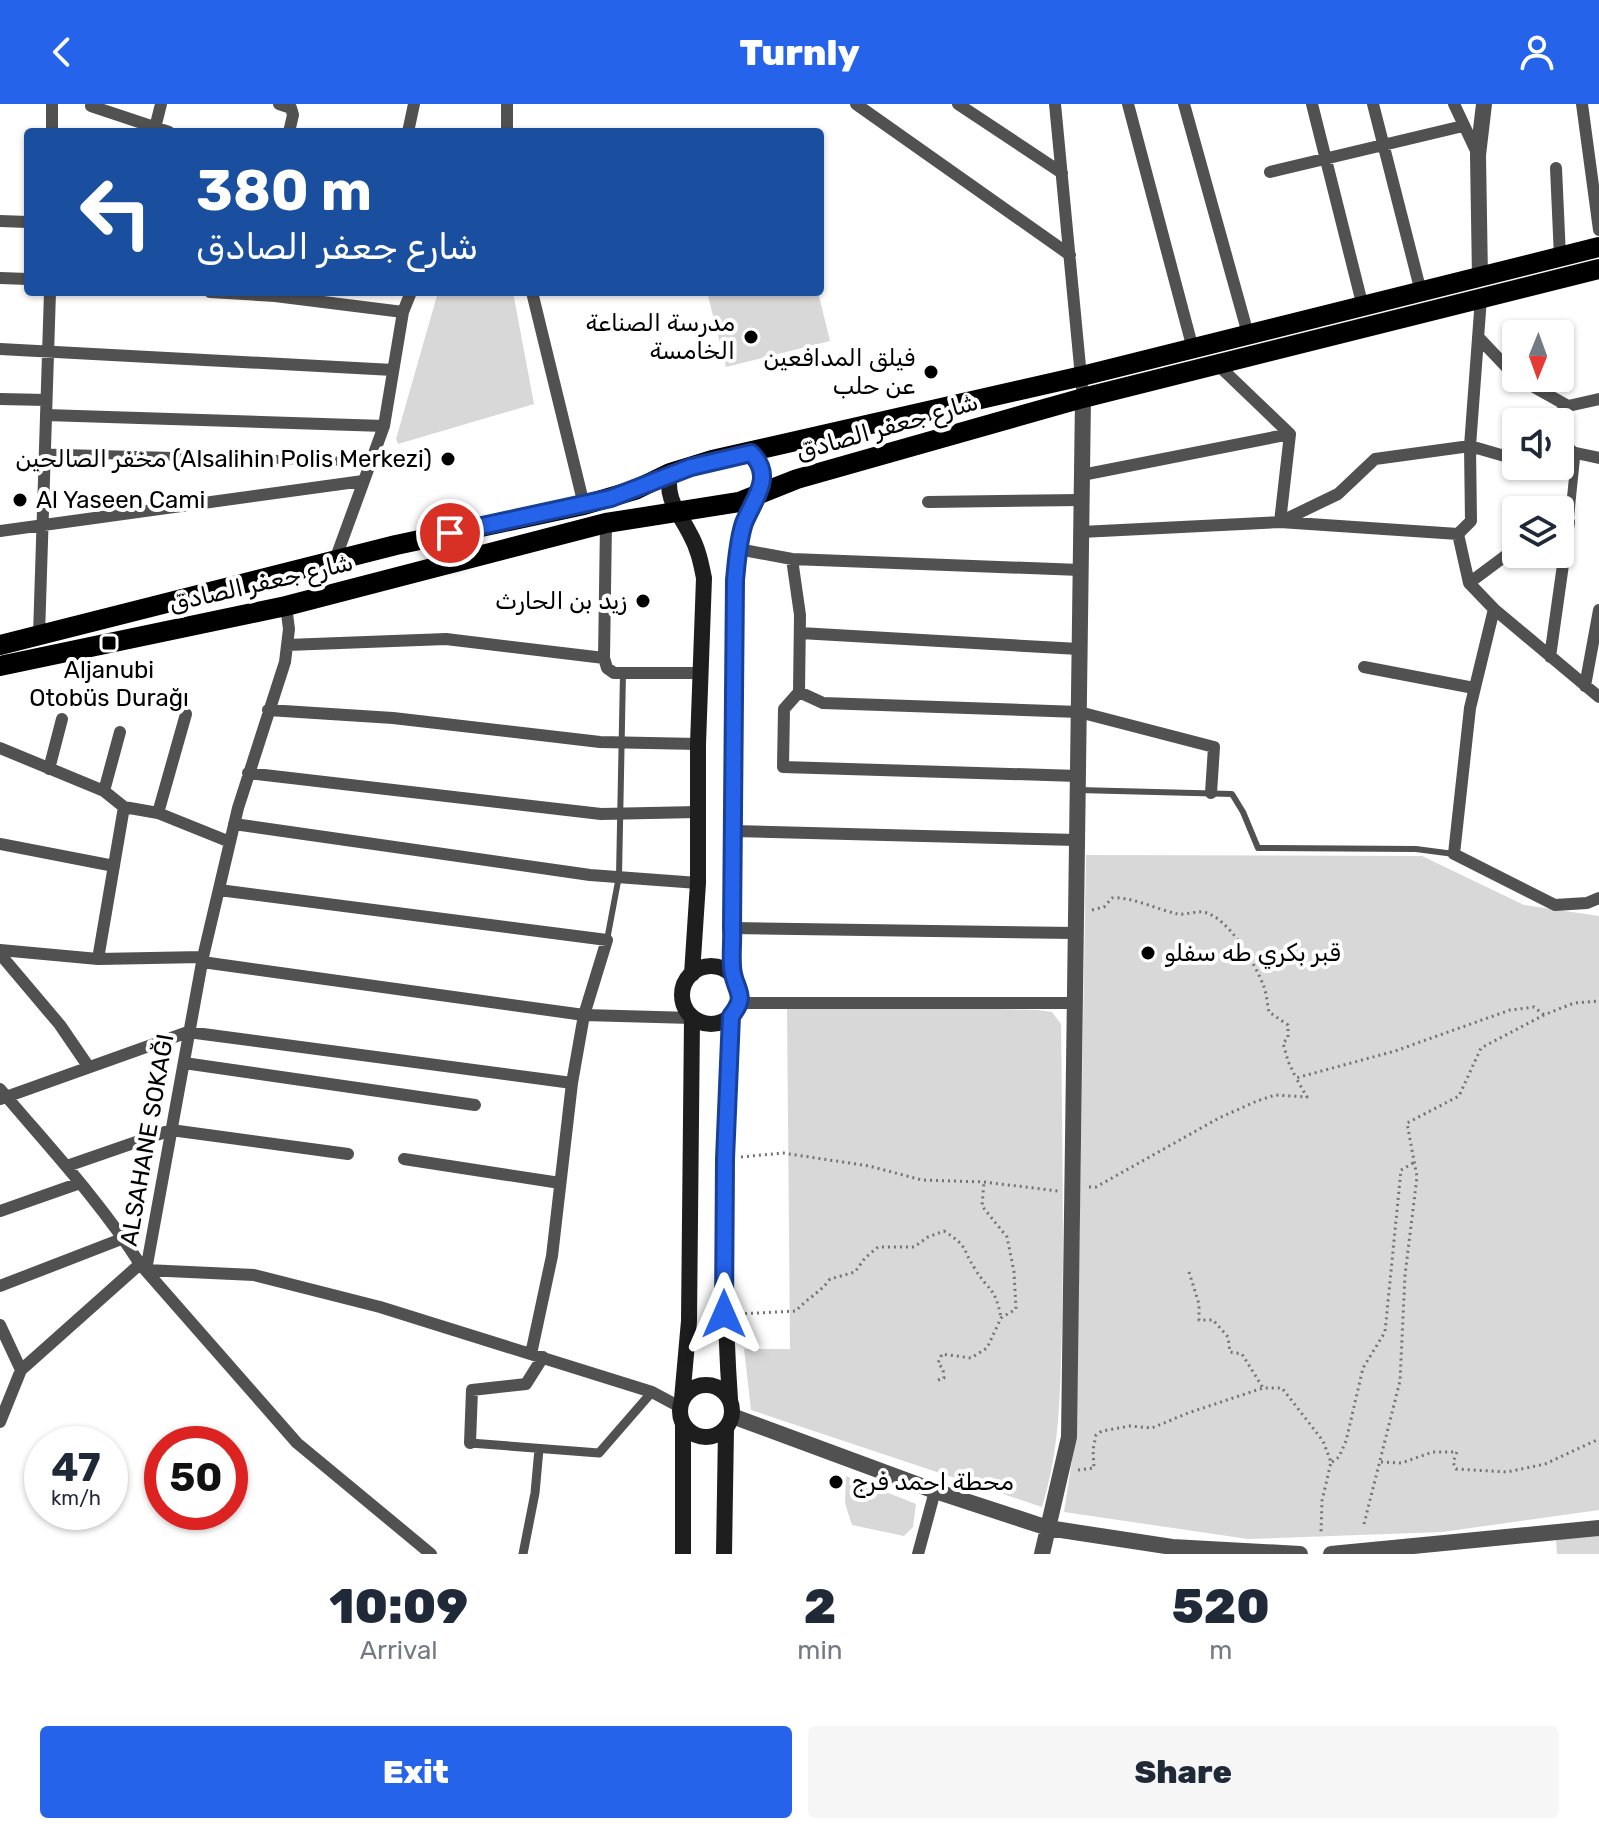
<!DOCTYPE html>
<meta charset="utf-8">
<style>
body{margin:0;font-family:Rubik,"Noto Naskh Arabic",sans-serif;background:#f6f6f7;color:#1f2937;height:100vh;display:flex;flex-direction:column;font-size:30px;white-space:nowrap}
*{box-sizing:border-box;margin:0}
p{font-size:26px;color:#747a83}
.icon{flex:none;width:44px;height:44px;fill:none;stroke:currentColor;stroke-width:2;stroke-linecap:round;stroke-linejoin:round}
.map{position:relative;height:1450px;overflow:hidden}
.details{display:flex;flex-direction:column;background:#fff;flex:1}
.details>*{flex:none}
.top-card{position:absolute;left:24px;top:24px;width:800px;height:168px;border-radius:8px;box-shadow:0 2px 6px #0004;background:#1a4fa0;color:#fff;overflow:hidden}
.needle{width:52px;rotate:181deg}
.tools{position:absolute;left:1502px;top:216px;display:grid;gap:16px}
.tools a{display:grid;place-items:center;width:72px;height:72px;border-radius:8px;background:#fff;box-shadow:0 2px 6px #0004;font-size:40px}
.speed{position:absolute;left:24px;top:1322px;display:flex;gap:16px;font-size:40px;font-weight:700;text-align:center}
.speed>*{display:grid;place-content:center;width:104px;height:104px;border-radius:50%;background:#fff;box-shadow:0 2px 6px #0004;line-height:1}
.speed small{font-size:20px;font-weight:400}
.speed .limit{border:12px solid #d22;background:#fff;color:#111}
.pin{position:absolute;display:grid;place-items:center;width:68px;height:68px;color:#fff;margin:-34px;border:4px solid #fff;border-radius:50%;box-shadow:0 2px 8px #0007}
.me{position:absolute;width:88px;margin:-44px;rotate:0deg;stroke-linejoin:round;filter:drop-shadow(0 0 6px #0008)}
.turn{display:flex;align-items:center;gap:28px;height:168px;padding:0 40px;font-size:36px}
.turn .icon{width:104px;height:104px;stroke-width:2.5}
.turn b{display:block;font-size:56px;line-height:68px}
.eta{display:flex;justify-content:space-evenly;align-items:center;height:136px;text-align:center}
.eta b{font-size:48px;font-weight:800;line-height:56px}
.action{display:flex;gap:16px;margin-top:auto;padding:16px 40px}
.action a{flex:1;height:92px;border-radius:8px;background:#2563eb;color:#fff;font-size:32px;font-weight:800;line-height:92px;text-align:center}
.action a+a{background:#f6f6f7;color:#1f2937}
header{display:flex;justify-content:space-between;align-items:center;height:104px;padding:0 40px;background:#2563eb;color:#fff;font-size:36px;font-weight:800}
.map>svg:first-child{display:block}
.green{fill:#d8d8d8}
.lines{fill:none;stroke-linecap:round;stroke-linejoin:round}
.path{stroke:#737373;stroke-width:3;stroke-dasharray:2 4;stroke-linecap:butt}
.service{stroke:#515151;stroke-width:6}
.pedestrian{stroke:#515151;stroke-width:9}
.minor{stroke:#515151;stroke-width:12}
.tertiary{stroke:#515151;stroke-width:16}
.secondary{stroke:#1e1e1e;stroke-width:16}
.primary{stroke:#000;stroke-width:20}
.route-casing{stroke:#184099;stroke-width:20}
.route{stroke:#2563eb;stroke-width:14}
.poi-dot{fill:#000;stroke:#fff;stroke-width:3}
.labels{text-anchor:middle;stroke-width:8;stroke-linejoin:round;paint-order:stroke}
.poi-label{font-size:24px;fill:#000;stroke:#fff;text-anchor:end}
.street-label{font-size:24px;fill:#000;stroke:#fff}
</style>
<header><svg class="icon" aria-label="back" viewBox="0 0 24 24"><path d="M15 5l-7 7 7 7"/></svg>Turnly<svg class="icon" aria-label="person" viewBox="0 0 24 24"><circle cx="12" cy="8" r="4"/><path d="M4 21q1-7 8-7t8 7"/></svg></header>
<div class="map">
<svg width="1599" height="1450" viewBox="0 0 1599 1450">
<rect width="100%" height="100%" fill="#fff"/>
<path class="green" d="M438,188H513L534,300L398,340L396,335Z
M707,188H818L830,237L726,263Z
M1086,751L1422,752L1524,801L1599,812V1406L1442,1428L1248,1435L1064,1408L1072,1356L1077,1275Z
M787,900L1037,906L1052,908L1061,920C1062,1020 1064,1120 1062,1221C1060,1285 1061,1341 1042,1403L751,1306L744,1245H790Z
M846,1372L916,1400L913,1423L904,1432L852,1421L845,1399Z
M1599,1428V1450H1557L1556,1436Z"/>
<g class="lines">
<path class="path" d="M1092,806L1104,803L1112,794C1131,792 1158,806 1178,810C1186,811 1195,807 1203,808C1228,812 1256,861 1264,883C1267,891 1267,900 1269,908L1288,921V934L1283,939L1288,957L1296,974
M741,1053L783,1049L869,1062L922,1076L984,1078L1058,1087
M1089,1083H1096L1219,1014L1257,997L1275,991L1307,993L1296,974L1395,947L1510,906L1534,903L1544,911
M1189,1168L1199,1200V1216H1213L1228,1233L1230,1248L1242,1250L1263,1284
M739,1210L796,1207C806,1195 820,1189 830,1175L855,1168L865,1154L878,1143H914L928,1133L944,1127C969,1143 961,1143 975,1165C989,1188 995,1182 1001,1214
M938,1276L944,1274L943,1265L938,1259L942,1250L971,1254L987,1244L1001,1214L1016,1205L1014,1168L1007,1133L982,1102L984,1078
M1332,1358L1339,1353L1346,1337L1363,1264L1385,1228L1401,1066L1413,1059
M1381,1358L1401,1359L1433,1348H1457L1453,1358L1456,1365L1507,1368L1545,1360L1599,1335
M1078,1366L1094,1364L1093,1346L1096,1331L1102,1327L1130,1322L1152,1324L1188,1309L1263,1284H1282L1323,1337L1331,1358L1322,1397L1321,1428
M1364,1420L1400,1277L1405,1171L1417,1073L1407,1019L1459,992L1481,944L1544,911L1574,899L1599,897"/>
<path class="service" d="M1078,686L1232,690L1243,708L1258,744L1416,745L1454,750
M607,836L619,772L623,569"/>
<path class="pedestrian" d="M1560,334L1576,349L1569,418
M44,349L370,358
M470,1339L599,1349L652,1288
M523,1450L535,1389L539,1345"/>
<path class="minor" d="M279,0L291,4L293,11L289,28
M856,0L1070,151
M958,0L1062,69
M1055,0L1083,294
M1128,0L1193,245
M1184,0L1248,230
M1312,0L1363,203
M1373,0L1421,188
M1454,0L1478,51
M1582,0L1599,126
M91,2L169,28
M155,24L161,0
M52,28V0
M408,28L414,0
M507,28V0
M1556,64L1560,153
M1270,68L1463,22
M0,117L28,118
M0,174L28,175
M210,188L275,192L403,208
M532,188L584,401
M1481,194L1470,342L1471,417L1458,430L1469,479L1494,505L1599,593
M1478,233L1516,273
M0,245L393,266
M1218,261L1290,330L1280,418
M1518,274L1568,302
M0,295L46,296
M46,311L384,322
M1549,318L1568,302L1599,295
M1576,349L1599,354
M1082,371L1290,330
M928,398L1081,396
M1282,417L1338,390L1375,355L1470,342L1508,353L1516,346
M0,427L363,377
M1081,428L1280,418L1458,430
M738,445L792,455L1080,466
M792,455L800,511L799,588L823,599L1079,608L1214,643L1211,689
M335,456L384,322L403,208L411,188
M1469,479L1516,444
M1494,505L1470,604L1454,750L1555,801L1587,799L1599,794
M800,529L1079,545
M39,531L50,188
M287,541L446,535L604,554L606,419
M1550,553L1569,418L1562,409L1560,411
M604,554L607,564L614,569H700
M1364,563L1474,584
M1585,582L1599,506
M799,588L784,605L783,663L1078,672
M268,606L393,614L600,638L698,640
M0,644L104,687L124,703L158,709L230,738
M49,665L62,615
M248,669L601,710L698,708
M104,687L120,628
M158,709L186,610
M234,720L590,771L698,779
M733,727L1077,736
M0,740L114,762
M732,824L1076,829
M0,846L98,855L203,853L146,1166L254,1171L380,1203L652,1288L680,1303
M0,850L60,921L88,962
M203,853L238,704L285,558L289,525L286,502
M98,855L124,703
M202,858L584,911L607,836L219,786
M739,899H1075
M184,959L475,1001
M0,985C48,1042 100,1097 140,1160L297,1339L431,1450
M0,995L188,928L572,979
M404,1055L560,1079
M67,1062L171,1026L348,1050
M0,1107L80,1079
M0,1182L124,1134
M0,1221L21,1266
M531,1250L552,1152L572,979L584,911L692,914
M0,1318L21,1266L140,1160
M470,1339L472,1286L526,1280L543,1253
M918,1450L935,1387"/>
<path class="tertiary" d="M1480,174L1478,51L1484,0
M732,1312L935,1387L1048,1424L1172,1443L1300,1450
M1042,1450L1069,1333L1083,294
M1331,1450L1599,1424"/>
<path class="secondary" d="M670,369C665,396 679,408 690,430C698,444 701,459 704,474L698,640V779L692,870
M682 891a29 29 0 1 1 58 0a29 29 0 1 1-58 0Z
M733,873L735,476C737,457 738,437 744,419C754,394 775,372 751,349
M680 1307a26 26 0 1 1 52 0a26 26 0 1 1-52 0Z
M682,1295L689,1217L692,914
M730,1295C721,1168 726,1040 731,912
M683,1450V1320
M724,1450L726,1325"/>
<path class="primary" d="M0,541L396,441L584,401L635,386L670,369L712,356L1082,272L1599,143
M0,562L286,502L606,419L739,398L797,375L1083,294L1599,165"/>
</g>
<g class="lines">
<g class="route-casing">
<path id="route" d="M450,429L611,394L691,363L751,349C775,373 754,394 744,419C738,437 737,457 735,476L732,824C733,839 730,856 733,870C737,889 747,892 731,912L725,1055L724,1210"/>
</g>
<use href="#route" class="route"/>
</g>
<g class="poi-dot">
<circle cx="751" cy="233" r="8"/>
<circle cx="931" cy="268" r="8"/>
<circle cx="448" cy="355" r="8"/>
<circle cx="20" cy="396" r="8"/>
<circle cx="643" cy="497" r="8"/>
<rect x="101" y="531" width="16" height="16" rx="4"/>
<circle cx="1148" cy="849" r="8"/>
<circle cx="836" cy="1378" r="8"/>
</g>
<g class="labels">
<g class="poi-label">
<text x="735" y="227">مدرسة الصناعة<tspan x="735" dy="28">الخامسة</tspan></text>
<text x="915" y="262">فيلق المدافعين<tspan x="915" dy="28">عن حلب</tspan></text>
<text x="432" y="363">مخفر الصالحين (Alsalihin Polis Merkezi)</text>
<text x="36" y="404" text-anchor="start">Al Yaseen Cami</text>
<text x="627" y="505">زيد بن الحارث</text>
<text x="109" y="574" text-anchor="middle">Aljanubi<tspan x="109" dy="28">Otobüs Durağı</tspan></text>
<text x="1164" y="857" text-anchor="start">قبر بكري طه سفلو</text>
<text x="852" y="1386" text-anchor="start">محطة احمد فرج</text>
</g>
<g class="street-label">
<text transform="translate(887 323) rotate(-16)" y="8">شارع جعفر الصادق</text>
<text transform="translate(261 479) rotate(-13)" y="8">شارع جعفر الصادق</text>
<text transform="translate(147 1036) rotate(-80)" y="8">ALSAHANE SOKAĞI</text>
</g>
</g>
</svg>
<div class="tools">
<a><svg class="needle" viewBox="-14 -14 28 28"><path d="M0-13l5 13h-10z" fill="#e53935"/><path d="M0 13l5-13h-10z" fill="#747a83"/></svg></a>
<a><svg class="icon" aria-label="sound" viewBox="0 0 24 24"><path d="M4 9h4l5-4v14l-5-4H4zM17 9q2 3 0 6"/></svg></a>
<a><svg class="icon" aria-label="layers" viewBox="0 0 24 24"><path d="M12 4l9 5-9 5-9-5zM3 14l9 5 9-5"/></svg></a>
</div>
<div class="speed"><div>47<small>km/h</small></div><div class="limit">50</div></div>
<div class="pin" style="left:450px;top:429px;background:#d93025"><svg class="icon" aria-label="arrive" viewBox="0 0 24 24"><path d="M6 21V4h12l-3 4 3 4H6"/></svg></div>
<svg class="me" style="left:724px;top:1210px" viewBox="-20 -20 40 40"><path d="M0-17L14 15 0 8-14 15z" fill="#2563eb" stroke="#fff" stroke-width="4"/></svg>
<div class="top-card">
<div class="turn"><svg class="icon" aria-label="left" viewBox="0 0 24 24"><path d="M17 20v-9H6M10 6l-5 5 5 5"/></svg><div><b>380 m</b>شارع جعفر الصادق</div></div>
</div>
</div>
<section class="details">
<div class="eta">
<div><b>10:09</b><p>Arrival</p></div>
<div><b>2</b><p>min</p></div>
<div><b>520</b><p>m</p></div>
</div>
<div class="action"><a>Exit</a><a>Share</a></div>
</section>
